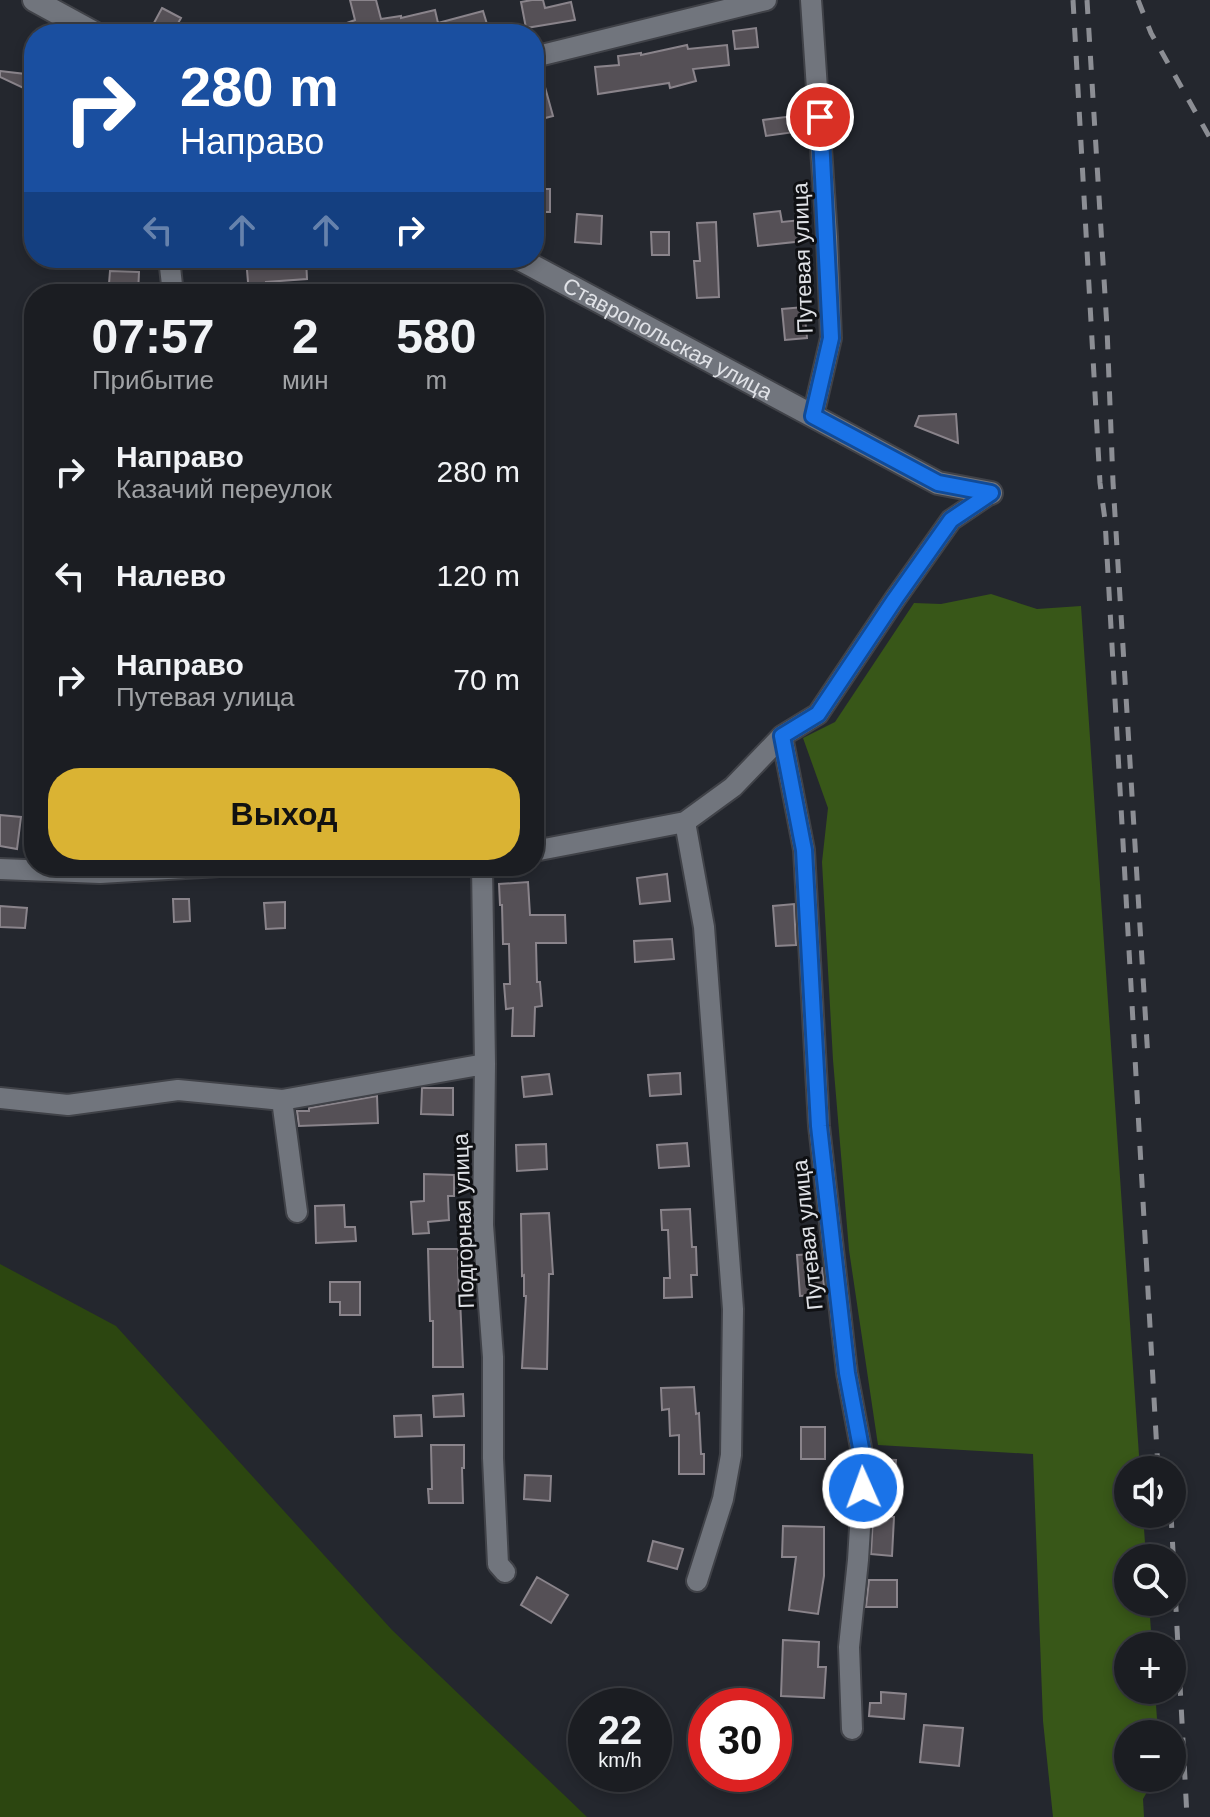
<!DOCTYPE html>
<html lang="ru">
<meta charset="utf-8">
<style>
body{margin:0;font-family:Helvetica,sans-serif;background:#282a2f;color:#f1f3f6;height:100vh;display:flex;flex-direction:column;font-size:30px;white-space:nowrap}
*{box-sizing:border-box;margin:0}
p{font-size:26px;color:#a0a2a5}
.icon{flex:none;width:44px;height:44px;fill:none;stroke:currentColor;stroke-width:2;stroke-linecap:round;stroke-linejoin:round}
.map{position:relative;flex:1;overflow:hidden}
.details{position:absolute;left:24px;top:284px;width:520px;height:592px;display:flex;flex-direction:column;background:#1b1d22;border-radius:32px;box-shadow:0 4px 12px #0003,0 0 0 2px #393b40}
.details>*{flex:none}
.guide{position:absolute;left:24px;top:24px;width:520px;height:244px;border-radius:32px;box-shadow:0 4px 12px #0003,0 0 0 2px #393b40;background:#1a4fa0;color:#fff;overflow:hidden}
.buttons{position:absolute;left:1114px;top:1456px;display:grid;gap:16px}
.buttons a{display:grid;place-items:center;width:72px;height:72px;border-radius:50%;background:#1b1d22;box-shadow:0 4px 12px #0003,0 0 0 2px #393b40;font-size:40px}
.speed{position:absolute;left:568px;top:1688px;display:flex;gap:16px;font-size:40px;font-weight:700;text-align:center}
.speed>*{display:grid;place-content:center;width:104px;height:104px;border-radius:50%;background:#1b1d22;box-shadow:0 4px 12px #0003,0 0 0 2px #393b40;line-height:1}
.speed small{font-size:20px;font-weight:400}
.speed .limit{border:12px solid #d22;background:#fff;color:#111}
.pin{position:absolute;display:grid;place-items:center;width:68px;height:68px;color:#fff;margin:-34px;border:4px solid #fff;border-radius:50%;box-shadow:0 2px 8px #0007}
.me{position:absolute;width:88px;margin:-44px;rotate:358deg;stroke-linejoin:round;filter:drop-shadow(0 0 6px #0008)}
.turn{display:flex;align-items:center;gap:28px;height:168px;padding:0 24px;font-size:36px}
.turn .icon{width:104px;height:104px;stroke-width:2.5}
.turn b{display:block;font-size:56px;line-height:68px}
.lanes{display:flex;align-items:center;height:76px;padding:0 24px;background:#0003;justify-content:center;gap:40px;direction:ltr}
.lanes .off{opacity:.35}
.eta{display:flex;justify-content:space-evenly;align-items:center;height:136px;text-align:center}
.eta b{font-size:48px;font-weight:700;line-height:56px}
.action{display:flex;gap:16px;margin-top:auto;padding:16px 24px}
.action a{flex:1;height:92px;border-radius:32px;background:#dab333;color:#111;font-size:32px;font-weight:700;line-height:92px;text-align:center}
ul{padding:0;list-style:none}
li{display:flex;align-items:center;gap:24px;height:104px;padding:0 24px}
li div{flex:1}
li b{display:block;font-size:30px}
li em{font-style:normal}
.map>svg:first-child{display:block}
.green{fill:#2c4610}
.forest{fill:#385718}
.building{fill:#555056;stroke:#8a848b;stroke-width:2}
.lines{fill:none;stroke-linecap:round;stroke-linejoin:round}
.minor-casing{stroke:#404248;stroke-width:24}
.tertiary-casing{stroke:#404248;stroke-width:26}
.minor{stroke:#71757d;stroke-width:20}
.tertiary{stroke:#71757d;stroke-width:22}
.rail{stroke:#8c8e94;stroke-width:5;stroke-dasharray:14 14;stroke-linecap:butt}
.route-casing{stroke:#114b97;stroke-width:20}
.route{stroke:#1a73e8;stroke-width:14}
.labels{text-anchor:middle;stroke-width:6;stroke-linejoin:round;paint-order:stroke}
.street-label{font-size:22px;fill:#e0e2e7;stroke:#0f1013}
</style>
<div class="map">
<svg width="1210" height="1817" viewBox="0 0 1210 1817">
<rect width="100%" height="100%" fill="#24272e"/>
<path class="green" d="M0,1264L116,1326L392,1630L587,1817H0Z"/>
<path class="forest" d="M991,594L1037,609L1081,606L1140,1470H1128V1514H1143L1146,1558H1128V1602H1149L1152,1646H1128V1690H1155L1158,1734H1128V1778H1155L1143,1799L1144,1817H1053L1043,1721L1033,1454L878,1445L849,1250L833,1060L822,862L828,808L803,738L835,722L914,603L941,604Z"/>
<path class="building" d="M350,0H376L381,19L401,16V18L435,10L438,23L483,11L490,34H323L322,32L355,20Z
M532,0H543L545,8L571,2L575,20L526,28L521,2Z
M162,8L181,18L172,34H148Z
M756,28L758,47L735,49L733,31Z
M687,45L688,49L727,45L729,65L693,69L696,81L670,88L669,83L598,94L595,67L619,65L618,56L641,53V55Z
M540,69L553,116L534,121V70Z
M0,71L34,75V93L0,77Z
M793,116L795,132L766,136L763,120Z
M534,189H550V212H534Z
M780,211L782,222L801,220L804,241L758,246L754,214Z
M577,214L602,216L601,244L575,242Z
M716,222L719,297L697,298L694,261H700L697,223Z
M651,232H669V255H652Z
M246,258H306L307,279L266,282L267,294H249Z
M110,271L139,272L138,294H114V285L109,284Z
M804,307L807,338L785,340L782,309Z
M956,414L958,443L915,426L919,416Z
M0,815L21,817L17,849L0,846Z
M667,874L670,901L640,904L637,878Z
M528,882L530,915H565L566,943H536L537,982H540L542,1006L535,1007L534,1036H512L513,1008L506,1009L504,984H510L509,944H503L502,905H500L499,884Z
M173,899H189L190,921L174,922Z
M285,902V928L266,929L264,903Z
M794,904L796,945L776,946L773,906Z
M0,906L27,908L25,928L0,927Z
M672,939L674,959L635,962L634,941Z
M680,1073L681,1094L650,1096L648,1075Z
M549,1074L552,1094L524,1097L522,1077Z
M422,1088H453V1115L421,1114Z
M377,1096L378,1123L299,1126L297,1111H309V1108Z
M687,1143L689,1166L659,1168L657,1145Z
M546,1144L547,1169L517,1171L516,1145Z
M424,1174L454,1175V1196H448L449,1220L428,1222L429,1233L413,1234L411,1202L424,1201Z
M344,1205L345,1227H355L356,1241L316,1243L315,1206Z
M690,1209L692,1247H696L697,1275H691L692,1297L664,1298V1278H670L668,1230H662L661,1210Z
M549,1213L553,1274H549L547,1369L522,1368L526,1296H524V1275L522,1276L521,1214Z
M428,1249H458L459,1298H460L463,1367H433V1321H430Z
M816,1254L817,1268H822L825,1294L800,1296L797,1255Z
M330,1282H360V1315H340V1302H330Z
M694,1387L696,1414L699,1413L701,1454H704V1474H679V1435L670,1436L669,1409L662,1410L661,1388Z
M463,1394L464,1416L434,1417L433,1396Z
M421,1415L422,1436L395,1437L394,1416Z
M801,1427H825V1459H801Z
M431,1445H464V1468H462L463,1503H429L428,1489H432Z
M876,1459L896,1460L892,1517H894L892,1556L871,1554Z
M525,1475L551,1476L550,1501L524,1499Z
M783,1526L824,1527V1576L818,1614L789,1610L796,1557H782Z
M653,1541L683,1549L677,1569L648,1561Z
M537,1577L568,1595L551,1623L521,1605Z
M869,1580H897V1607H866Z
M783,1640L819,1642L818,1667H826L824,1698L781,1696Z
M881,1692L906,1694L904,1719L869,1716L870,1703H881Z
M924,1725L963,1728L959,1766L920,1762Z"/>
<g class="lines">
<g class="minor-casing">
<path id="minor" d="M811,0L827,237L831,338L813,416
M534,57L766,0
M169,258L173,294
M782,736L804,850L819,1126L847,1373L864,1464L858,1560L849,1647L852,1729
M685,822L704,927L733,1309L731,1455L723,1499L697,1581
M534,851L685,822L733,787L782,736L818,714L895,599L951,520L991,493
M482,866L485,1064L483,1225L493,1357V1458L498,1564L505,1572
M0,869L100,873L219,866
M0,1098L68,1105L178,1090L282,1100L485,1064
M282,1100L297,1212"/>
</g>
<g class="tertiary-casing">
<g id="tertiary">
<path d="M34,0L96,34"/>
<path id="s1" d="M518,258L938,483L991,493"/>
</g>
</g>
<use href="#minor" class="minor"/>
<use href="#tertiary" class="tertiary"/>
<path class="rail" d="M1073,0L1100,483L1105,520L1158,1470
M1087,0L1107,328L1113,482L1148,1059
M1138,0L1151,33L1210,138
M1171,1514L1187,1817"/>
</g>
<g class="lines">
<g class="route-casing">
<path id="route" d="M820,117L831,338L813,416L938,483L991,493L951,520L895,599L818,714L782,736L804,850L819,1126L847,1373L864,1464L863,1488"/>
</g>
<use href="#route" class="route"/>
</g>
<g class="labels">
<g class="street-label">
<text transform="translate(802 258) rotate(-92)" y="8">Путевая улица</text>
<text dy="8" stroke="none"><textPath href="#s1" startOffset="170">Ставропольская улица</textPath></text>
<text transform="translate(463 1221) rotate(-92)" y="8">Подгорная улица</text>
<text transform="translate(807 1235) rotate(-96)" y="8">Путевая улица</text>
</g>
</g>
</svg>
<div class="buttons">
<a><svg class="icon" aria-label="sound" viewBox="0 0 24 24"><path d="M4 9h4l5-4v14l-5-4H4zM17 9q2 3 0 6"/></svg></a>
<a><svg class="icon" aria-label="search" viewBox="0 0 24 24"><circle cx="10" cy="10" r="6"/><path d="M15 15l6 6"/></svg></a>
<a>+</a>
<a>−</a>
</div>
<div class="speed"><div>22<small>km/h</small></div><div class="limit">30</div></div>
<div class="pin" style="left:820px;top:117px;background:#d93025"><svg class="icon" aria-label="arrive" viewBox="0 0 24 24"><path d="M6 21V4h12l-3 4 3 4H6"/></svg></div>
<svg class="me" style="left:863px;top:1488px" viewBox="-20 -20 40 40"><circle r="17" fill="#1a73e8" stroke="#fff" stroke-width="3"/><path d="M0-11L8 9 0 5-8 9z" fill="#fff"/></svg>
<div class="guide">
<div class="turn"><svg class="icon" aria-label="right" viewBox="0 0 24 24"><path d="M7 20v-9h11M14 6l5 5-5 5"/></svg><div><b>280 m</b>Направо</div></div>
<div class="lanes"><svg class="icon off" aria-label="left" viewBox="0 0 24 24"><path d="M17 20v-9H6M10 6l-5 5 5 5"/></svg><svg class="icon off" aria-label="ahead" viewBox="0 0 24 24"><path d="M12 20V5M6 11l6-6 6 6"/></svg><svg class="icon off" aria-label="ahead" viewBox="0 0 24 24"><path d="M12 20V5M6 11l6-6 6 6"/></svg><svg class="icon" aria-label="right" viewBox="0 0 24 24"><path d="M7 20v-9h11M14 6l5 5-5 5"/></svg></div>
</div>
<section class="details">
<div class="eta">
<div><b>07:57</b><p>Прибытие</p></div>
<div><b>2</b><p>мин</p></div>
<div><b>580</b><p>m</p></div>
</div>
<ul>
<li><svg class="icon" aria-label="right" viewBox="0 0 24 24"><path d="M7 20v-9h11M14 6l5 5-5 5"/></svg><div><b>Направо</b><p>Казачий переулок</p></div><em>280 m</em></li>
<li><svg class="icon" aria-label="left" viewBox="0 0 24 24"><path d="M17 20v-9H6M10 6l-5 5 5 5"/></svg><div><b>Налево</b></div><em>120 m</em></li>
<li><svg class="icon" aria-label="right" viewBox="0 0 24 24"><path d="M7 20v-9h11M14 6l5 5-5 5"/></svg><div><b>Направо</b><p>Путевая улица</p></div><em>70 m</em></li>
</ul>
<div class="action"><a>Выход</a></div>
</section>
</div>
